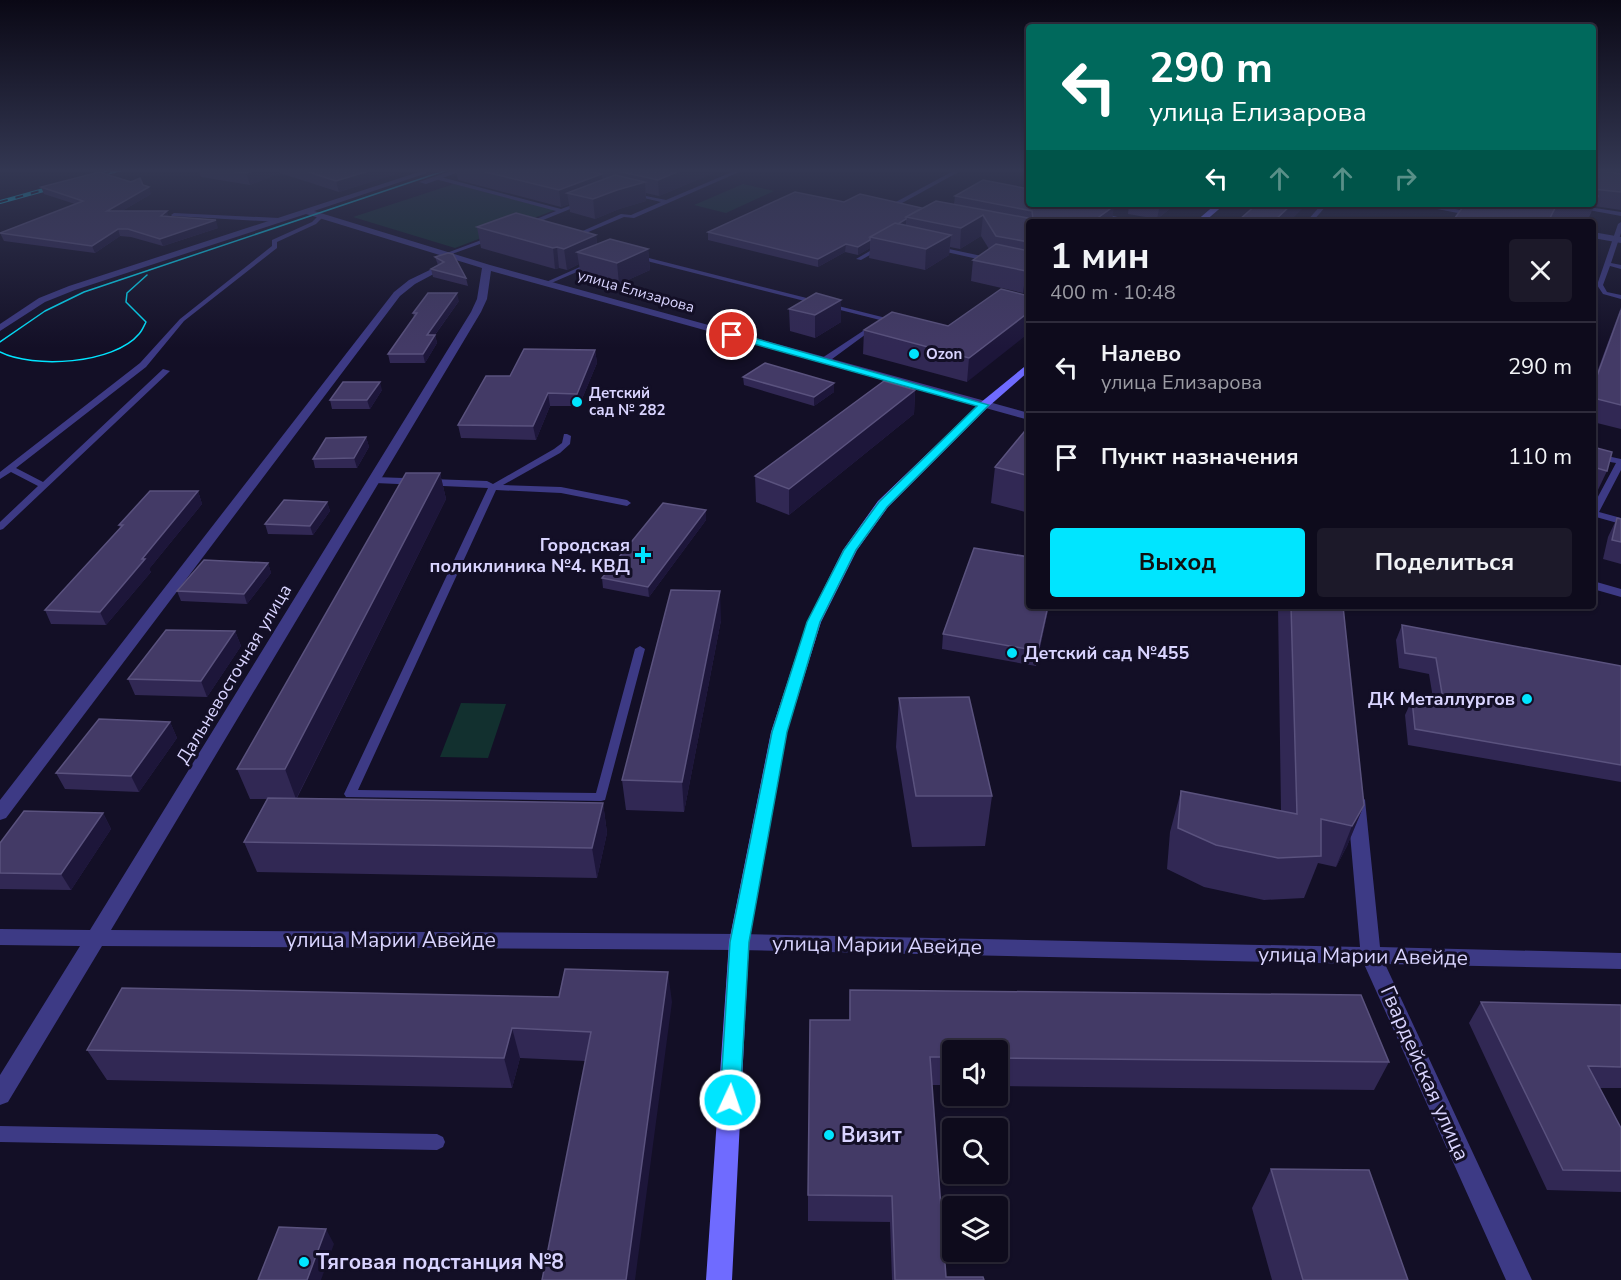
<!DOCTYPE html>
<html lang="ru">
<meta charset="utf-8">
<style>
body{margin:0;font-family:"Nunito Sans",sans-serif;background:#1c1929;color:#f1f3f6;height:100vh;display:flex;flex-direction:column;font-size:22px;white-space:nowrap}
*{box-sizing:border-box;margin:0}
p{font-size:20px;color:#9b9ba3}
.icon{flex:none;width:33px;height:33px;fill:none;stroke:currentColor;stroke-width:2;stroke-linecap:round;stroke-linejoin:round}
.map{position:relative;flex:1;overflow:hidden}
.side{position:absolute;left:1026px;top:219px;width:570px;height:390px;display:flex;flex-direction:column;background:#0e0b1c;border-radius:6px;box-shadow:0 2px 4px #0004,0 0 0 2px #2e2b3b}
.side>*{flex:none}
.banner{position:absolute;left:1026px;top:24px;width:570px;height:183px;border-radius:6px;box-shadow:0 2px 4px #0004,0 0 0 2px #2e2b3b;background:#00695c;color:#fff;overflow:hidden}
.tools{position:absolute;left:942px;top:1040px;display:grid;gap:12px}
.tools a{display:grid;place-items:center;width:66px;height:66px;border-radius:6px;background:#0e0b1c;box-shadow:0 2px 4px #0004,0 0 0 2px #2e2b3b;font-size:30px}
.pin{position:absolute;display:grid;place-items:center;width:51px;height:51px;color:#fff;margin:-26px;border:3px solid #fff;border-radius:50%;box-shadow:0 2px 6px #0007}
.me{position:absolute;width:66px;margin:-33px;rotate:3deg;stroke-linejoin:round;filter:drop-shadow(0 0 4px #0008)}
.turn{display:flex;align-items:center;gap:21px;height:126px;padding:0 24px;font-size:27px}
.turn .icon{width:78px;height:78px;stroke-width:2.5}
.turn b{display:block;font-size:42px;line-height:51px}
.lanes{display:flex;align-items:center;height:57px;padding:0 24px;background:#0003;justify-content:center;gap:30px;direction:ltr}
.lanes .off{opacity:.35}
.round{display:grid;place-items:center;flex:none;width:63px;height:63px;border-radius:6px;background:#1c1929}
.overview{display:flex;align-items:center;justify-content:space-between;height:102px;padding:0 24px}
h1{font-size:36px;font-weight:700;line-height:45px}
.button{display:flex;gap:12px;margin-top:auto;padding:12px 24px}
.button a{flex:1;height:69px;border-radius:6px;background:#00e5ff;color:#111;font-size:24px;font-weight:700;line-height:69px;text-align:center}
.button a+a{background:#1c1929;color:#f1f3f6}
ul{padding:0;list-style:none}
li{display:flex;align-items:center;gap:18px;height:90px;padding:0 24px;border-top:2px solid #2e2b3b}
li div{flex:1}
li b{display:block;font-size:22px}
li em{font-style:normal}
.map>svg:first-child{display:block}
.green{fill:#12302f}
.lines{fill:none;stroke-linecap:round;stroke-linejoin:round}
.lane{fill:#3d3a85;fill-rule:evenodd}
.street{fill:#3d3a85;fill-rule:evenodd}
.secondary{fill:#6f6bff;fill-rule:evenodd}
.tram{stroke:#00e5ff;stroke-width:1.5}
.rail-casing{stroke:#00e5ff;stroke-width:4}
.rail{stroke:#130f26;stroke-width:2;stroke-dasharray:8;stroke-linecap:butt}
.wall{fill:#312854}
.shaded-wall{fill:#1d163a}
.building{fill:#433a66;stroke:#5a527e;stroke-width:1.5}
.route{fill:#00e5ff;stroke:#0095a6;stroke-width:1.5}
.poi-dot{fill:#00e5ff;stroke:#130f26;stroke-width:2}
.labels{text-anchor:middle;stroke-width:6;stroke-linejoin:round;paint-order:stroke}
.far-street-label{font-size:15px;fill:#d9d4ff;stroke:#130f26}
.far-poi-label{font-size:15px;font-weight:bold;fill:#d9d4ff;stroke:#130f26;text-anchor:start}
.poi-label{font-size:18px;font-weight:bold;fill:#d9d4ff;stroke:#130f26;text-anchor:end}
.street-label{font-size:18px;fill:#d9d4ff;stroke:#130f26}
.near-street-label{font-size:21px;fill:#d9d4ff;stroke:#130f26}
.near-poi-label{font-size:21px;font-weight:bold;fill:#d9d4ff;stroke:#130f26;text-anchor:start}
</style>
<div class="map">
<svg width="1621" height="1280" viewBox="0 0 1621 1280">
<rect width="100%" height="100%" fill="#130f26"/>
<path class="green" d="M454,184L555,210L455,248L353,217Z
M743,184L774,191L726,213L694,205Z
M461,703L506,704L488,758L440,757Z"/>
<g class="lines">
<path class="lane" d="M739,169H746L634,218L624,217L574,238L569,237L621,214L631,215L661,202L631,195V193L666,200Z
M957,169H964L902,203L910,206V208L894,203Z
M437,176L561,209L580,202L585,203L526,227L523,225L524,224L556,211L435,179Z
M1111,204H1118L1105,214L1139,222H1127L1098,216V214Z
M1322,204H1328L1312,222H1306Z
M1556,204H1569L1621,212V216Z
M174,213L279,218L282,220L279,222L172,216L171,215Z
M319,215L324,216L316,224L277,242V248L184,321L146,367L16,468L43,482L163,369L170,371L3,529L0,530V522L38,486L11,472L0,479V472L140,363L180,319L272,246V240L312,222Z
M1621,222V233L1611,263L1621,265V269L1610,266L1603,285L1607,292L1621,295V299L1603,294L1597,285L1618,224Z
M492,236L495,238L494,239L449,255L444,254Z
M882,244L884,245V247L861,260L856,259Z
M935,246L991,258L994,260L991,262L933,249L932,248Z
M637,255L886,318L887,319L884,321L635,258V256Z
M591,262L594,264L593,265L549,284L544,283Z
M872,325L877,326L828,362H822V358Z
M564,434H567L571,436L570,444L560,453L503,485L561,487L627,500L631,503L627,506L561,493L496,490L358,790L596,793L635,649L640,646L645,649L605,800L601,801L346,797L344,794L488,488L375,483L371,480L375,477L487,481L493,484L554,449L562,443Z
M1593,453L1621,459V470L1599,512L1621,518V524L1596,517L1593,518V506L1616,463L1593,459Z
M0,1126L437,1134L443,1137L445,1142L443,1147L437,1150L0,1142Z"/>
<path class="street" d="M428,169H439L314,211L490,265L1029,413V420L491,271L487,299L481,312L111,930L739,934L1360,947L1347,800L1350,796L1356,794L1362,796L1365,800L1380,947L1621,953V969L1385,964L1532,1280H1506L1364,964L739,950L102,946L8,1102L0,1105V1075L80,946L0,945V929L90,930L471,312L477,299L482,268L306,214L75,290L45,302L0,331V324L39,298L69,286Z
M456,169H467L426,184L419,182Z
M1411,204H1429L1523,222H1505Z
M1593,232L1621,237V243L1593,238Z
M436,267L443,269L415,284L400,296L6,818L0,820V800L394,292L409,280Z
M1593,581L1621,589V597L1593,589Z"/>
<path class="secondary" d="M1216,204H1225L1204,222H1195Z
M1029,363V371L988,407L888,507L857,550L821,622L787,732L749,942L732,1280H706L729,942L771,732L807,622L843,550L878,501L980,403Z"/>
<path class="tram" d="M0,342L45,311L84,292L450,169
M0,352C33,369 114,364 139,334C142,331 144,326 146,322L126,302L127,293L147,275"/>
<g class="rail-casing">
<path id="rail" d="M87,178L122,169
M0,202L58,186"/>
</g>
<use href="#rail" class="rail"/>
</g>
<path class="wall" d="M198,169H421L413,172L408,170L339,192L280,173L250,185L201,177Z
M455,169H723L659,196L646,193V201L619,209L595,219L570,212L569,204L561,207L458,180Z
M1593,169H1621V210L1594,206L1587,222H1574L1465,204H1593Z
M143,185L151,194L122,211L169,216L218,228L163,246L131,237L120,236L95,253L4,241L0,233L75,204L44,194L41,187Z
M955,196L1106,204L1029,222V289L1023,293L971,281L973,260L989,249L981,236L960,249L950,247L949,255L925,270L869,258L870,248L858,255L845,252L818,267L708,240V232L844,202L922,208L954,204Z
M1129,204H1176L1157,219L1128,214Z
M477,227L596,235L597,244L648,249L650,270L619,284L580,273L579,264L567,270L559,268L555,269L481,248Z
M448,253L466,278L468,286L433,277L431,269L438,265L435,257Z
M1001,289L967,382L863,354L864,330L948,326Z
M841,300V322L815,338L790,331L789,309Z
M459,301L435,335L437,343L425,363H390L388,354L414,317L413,313Z
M1621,307V429L1593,422V383Z
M595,350L597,363L579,406H550L536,440L461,438L458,425L510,376Z
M743,377L834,392L814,406L744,385Z
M382,390L370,409H332L330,400Z
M915,390L914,414L789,515L756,502L755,476Z
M1029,426V513L991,503L995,467Z
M366,437L369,447L357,468H315L313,459Z
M1593,447L1607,471L1596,494L1593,493Z
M440,473L446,499L297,798L603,803L607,833L597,878L257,872L244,842L267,799H250L237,769Z
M198,491L202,504L149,569L151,572L106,625L51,624L45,610L120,528L119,525Z
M327,502L330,511L313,535L268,534L265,524Z
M706,510V520L649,597L603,588L602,578Z
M1617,518L1621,519V564L1603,559L1608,537Z
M268,563L271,573L247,604L181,601L177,591Z
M1029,606H1049L1036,666L942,649L943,634Z
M1278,606H1343L1364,805L1347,846L1336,867L1318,863L1304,898L1264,900L1204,887L1167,869L1170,832L1181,791L1281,811Z
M721,620L684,812L626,810L622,780Z
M1402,625L1621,666V782L1408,745L1405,715L1412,700L1434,704L1429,674L1399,668L1396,640Z
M235,631L241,646L207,697L135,695L128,679Z
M899,698L992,796L985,846L912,847L896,747Z
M170,722L177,738L139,792L65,789L56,773Z
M103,813L111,829L71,890L0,889V843Z
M850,990L1389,1062L1374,1090L998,1086V1050H952V1085H932L946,1277L984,1280H892L890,1222L808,1221V1195L849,1020Z
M559,997L672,1002L585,1061L520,1058L512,1088L107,1080L87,1050Z
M1481,1002L1621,1005V1088H1599L1621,1128V1192L1547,1190L1469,1023Z
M1271,1169L1408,1280H1272L1252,1208Z"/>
<path class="shaded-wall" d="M258,169H279L280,173L250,185L246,173Z
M375,169H408V170L339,192L336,181Z
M412,169H421L413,172Z
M426,169H441V172L427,175Z
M684,169H723L659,196L658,180Z
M602,174L603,190L567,193L569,204L561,207L559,190Z
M645,182L646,201L619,209L595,219L593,199L617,190Z
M149,187L151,194L110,218L107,211Z
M1160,204H1176L1157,219Z
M1292,204H1307L1289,222H1273Z
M1114,206L1112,222H1092Z
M167,211L169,218L161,216Z
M983,215L981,236L960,249L961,228Z
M906,219V227L873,238Z
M216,220L218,228L163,246L160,239Z
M118,229L120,236L95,253L92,246Z
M596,235L598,256L577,252L579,264L567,270L564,249Z
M951,235L949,255L925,270L926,249Z
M870,240V248L858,255V247Z
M846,244L845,252L818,267V259Z
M557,247L559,268L555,269L553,248Z
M648,249L650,270L619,284L617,263Z
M1029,269V289L1023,293L1026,271Z
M457,293L459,301L429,343L427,335Z
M841,300V322L815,338V315Z
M1029,312V333L967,382L969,358Z
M435,335L437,343L425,363L423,354Z
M595,350L597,363L579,406L577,394Z
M380,382L382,390L370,409L367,400Z
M834,383V392L814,406V397Z
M915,390L914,414L789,515V489Z
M548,393L550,406L536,440L533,426Z
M366,437L369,447L357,468L354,458Z
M440,473L446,499L296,799L285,769Z
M198,491L202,504L149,569L151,572L106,625L100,612L142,559Z
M327,502L330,511L313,535L310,526Z
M706,510V520L649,597L648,587Z
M268,563L271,573L247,604L244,594Z
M720,591L721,620L684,812L682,782Z
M1048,606H1049L1036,666L1038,651Z
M235,631L241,646L207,697L201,681Z
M170,722L177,738L139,792L131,776Z
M603,803L607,833L597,878L592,848Z
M1364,805L1347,846L1336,867L1352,826Z
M103,813L111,829L71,890L61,874Z
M668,972L672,1002L635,1280H626Z
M512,1028L520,1058L512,1088L504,1058Z
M326,1229L334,1244L321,1280H307Z"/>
<path class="building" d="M216,169H258L246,173Z
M299,169H375L336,181Z
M473,169H579L602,174L559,190Z
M608,169H684L658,180Z
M1593,169H1599V170L1621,174V192L1593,189Z
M99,172L131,182L140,178L143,185L149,187L107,211H167L161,216L216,220L160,239L128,229H118L92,246L0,233L83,201L41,187Z
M615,175L645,182L617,190L593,199L567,193Z
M983,180L1029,189V204H1106L1114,206L1092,222H1029V242L996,236L983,215L961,228L906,217L936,201L1033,219L1032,211L955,196Z
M795,192L844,202L860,194L922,208L906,217V219L898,224L895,223L870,237V240L858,247L846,244L818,259L708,232Z
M1593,195L1598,196L1593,207L1576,204H1593Z
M1257,204H1292L1273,222H1246L1238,221Z
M1465,204H1495L1511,207L1531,206L1530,204H1557L1548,222H1452Z
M516,213L596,235L564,249L557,247L553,248L477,227Z
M895,223L951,235L926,249L870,237Z
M610,239L648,249L617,263L577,252Z
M996,244L1029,251V269L1026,271L973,260Z
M448,253L453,254L466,278L431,269L444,262L435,257Z
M1001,289L1029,296V312L969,358L864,330L892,312L948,326Z
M428,293H457L427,335H435L423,354H388L417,313H413Z
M816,293L841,300L815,315L789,309Z
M1621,310V405L1593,398V387Z
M524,349L595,350L577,394L548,393L533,426L458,425L486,376H510Z
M765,363L834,383L814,397L743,377Z
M884,381L915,390L789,489L755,476Z
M343,382H380L367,400H330Z
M1029,426V476L995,467Z
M366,437L354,458L313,459L326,438Z
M1593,447L1612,452L1607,471L1593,467Z
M406,473H440L285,769H237Z
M150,491H198L142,559H145L100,612L45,610L123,525H119Z
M284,500L327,502L310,526L265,524Z
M663,503L706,510L648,587L602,578Z
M1617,518L1621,519V542L1612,540Z
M974,548L1029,557V606H1048L1038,651L943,634Z
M204,560L268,563L244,594L177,591Z
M671,590L720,591L682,782L622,780Z
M1291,606H1343L1364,805L1352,826L1321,819V856L1278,858L1216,845L1178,828L1181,791L1297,814Z
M1402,625L1621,666V765L1415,729L1412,700L1444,705L1436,658L1405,653Z
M166,630L235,631L201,681L128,679Z
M969,697L992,796H916L899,698Z
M99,719L170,722L131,776L56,773Z
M268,798L603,803L592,848L244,842Z
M24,811L103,813L61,874L0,873V843Z
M565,969L668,972L626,1280H542L591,1032L512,1028L504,1058L87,1050L122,988L559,997Z
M850,990L1361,995L1389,1062L998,1058V1050H952V1057H930L946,1277H983L984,1280H895L892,1196L808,1195L810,1020H850Z
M1481,1002L1621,1005V1067L1588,1066L1621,1128V1171L1563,1170Z
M1271,1169L1369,1170L1408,1280H1303Z
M279,1227L326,1229L307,1280H258Z"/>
<linearGradient id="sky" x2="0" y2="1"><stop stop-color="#0a0815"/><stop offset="0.49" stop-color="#333752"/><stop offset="1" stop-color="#333752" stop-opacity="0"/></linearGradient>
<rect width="1621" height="348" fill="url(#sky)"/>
<path class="route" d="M732,332L989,405L887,507L856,550L820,622L787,732L749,942L740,1100L737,1106L730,1109L723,1106L720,1100L730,942L772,732L807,622L844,550L879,502L977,406L729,337L728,335Z"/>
<g class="poi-dot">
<circle cx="914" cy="354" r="6"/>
<circle cx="577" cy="402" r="6"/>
<path d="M640 546h6v6h6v6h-6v6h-6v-6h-6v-6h6z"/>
<circle cx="1012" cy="653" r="6"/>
<circle cx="1527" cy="699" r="6"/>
<circle cx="829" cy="1135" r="6"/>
<circle cx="304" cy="1262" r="6"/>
</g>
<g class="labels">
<g class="far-street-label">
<text transform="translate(636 291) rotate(16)" y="5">улица Елизарова</text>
</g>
<g class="far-poi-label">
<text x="926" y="359">Ozon</text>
<text x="589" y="398">Детский<tspan x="589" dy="17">сад № 282</tspan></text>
</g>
<g class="poi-label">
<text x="630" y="551">Городская<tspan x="630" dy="21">поликлиника №4. КВД</tspan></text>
<text x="1024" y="659" text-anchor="start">Детский сад №455</text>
<text x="1515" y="705">ДК Металлургов</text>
</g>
<g class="street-label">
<text transform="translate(234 674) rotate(-59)" y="6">Дальневосточная улица</text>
</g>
<g class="near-street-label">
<text x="391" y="947">улица Марии Авейде</text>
<text transform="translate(877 945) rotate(1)" y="7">улица Марии Авейде</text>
<text transform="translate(1363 956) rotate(1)" y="7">улица Марии Авейде</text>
<text transform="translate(1425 1073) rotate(66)" y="7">Гвардейская улица</text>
</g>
<g class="near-poi-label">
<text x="841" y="1142">Визит</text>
<text x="316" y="1269">Тяговая подстанция №8</text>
</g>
</g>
</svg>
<div class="tools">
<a><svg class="icon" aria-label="sound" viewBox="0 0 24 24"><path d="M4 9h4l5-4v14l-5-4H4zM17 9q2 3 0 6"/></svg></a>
<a><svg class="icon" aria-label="search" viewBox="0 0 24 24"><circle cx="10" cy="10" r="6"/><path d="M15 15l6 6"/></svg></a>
<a><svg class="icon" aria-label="layers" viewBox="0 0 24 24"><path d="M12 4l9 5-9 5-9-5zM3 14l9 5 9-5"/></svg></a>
</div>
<div class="pin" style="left:732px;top:335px;background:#d93025"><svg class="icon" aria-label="arrive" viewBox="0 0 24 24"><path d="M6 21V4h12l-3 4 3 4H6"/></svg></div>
<svg class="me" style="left:730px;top:1100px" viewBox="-20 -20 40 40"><circle r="17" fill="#00e5ff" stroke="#fff" stroke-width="3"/><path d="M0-11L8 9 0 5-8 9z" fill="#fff"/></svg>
<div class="banner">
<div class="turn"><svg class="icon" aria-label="left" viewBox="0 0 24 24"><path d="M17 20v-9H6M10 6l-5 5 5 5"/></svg><div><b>290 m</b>улица Елизарова</div></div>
<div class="lanes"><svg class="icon" aria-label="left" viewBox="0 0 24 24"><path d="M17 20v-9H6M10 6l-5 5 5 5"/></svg><svg class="icon off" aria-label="ahead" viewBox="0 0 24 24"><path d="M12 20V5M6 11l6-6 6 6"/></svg><svg class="icon off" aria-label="ahead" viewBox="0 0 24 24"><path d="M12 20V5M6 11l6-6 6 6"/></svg><svg class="icon off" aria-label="right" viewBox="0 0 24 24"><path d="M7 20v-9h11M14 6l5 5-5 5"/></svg></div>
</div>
<section class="side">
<div class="overview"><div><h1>1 мин</h1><p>400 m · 10:48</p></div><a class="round"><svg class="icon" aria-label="close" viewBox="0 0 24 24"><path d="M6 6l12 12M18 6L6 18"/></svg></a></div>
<ul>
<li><svg class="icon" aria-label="left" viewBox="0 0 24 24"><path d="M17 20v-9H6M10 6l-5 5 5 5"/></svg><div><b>Налево</b><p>улица Елизарова</p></div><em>290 m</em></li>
<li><svg class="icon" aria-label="arrive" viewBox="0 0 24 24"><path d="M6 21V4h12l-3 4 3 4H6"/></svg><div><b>Пункт назначения</b></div><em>110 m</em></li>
</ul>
<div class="button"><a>Выход</a><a>Поделиться</a></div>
</section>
</div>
